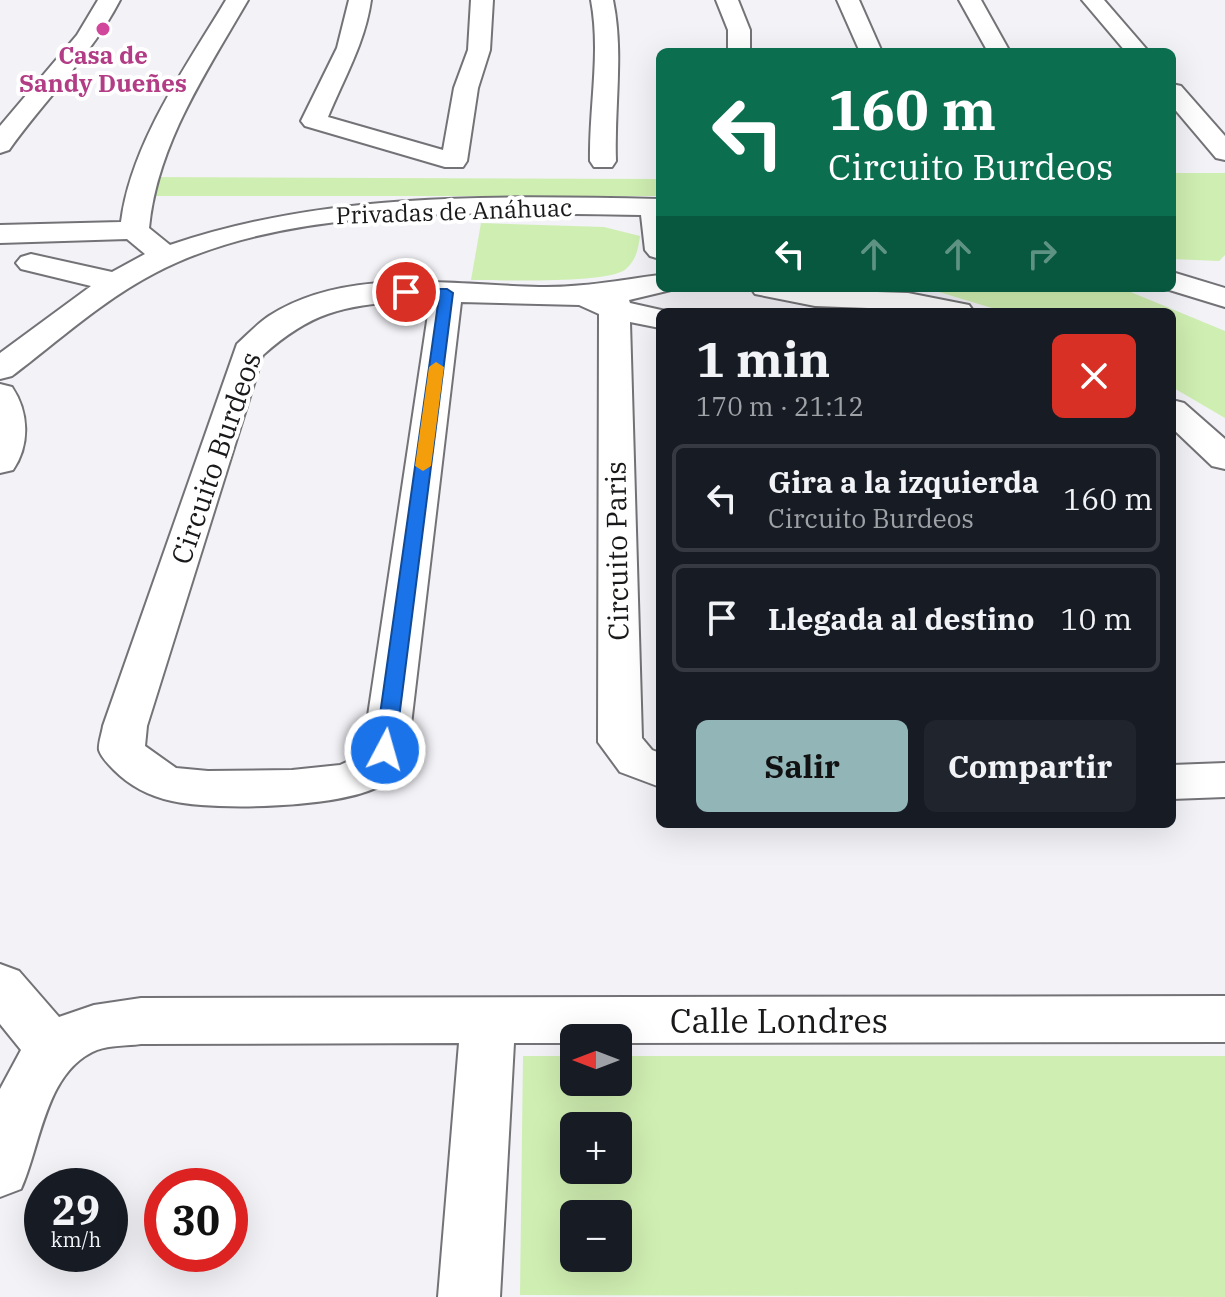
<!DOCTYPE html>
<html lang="es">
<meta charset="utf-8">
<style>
body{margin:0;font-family:"IBM Plex Serif",serif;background:#20242c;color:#f1f3f6;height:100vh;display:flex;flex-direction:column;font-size:30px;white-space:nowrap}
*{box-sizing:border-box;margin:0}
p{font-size:26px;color:#9ea1a6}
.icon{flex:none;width:44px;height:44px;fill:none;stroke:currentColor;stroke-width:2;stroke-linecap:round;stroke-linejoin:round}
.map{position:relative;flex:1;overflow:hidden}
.drawer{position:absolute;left:656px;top:308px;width:520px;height:520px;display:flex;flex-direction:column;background:#171b24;border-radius:12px;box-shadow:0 8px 32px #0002}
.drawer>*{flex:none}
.top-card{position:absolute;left:656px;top:48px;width:520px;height:244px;border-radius:12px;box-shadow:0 8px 32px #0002;background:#0b6e4f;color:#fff;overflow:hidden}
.needle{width:52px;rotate:270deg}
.fabs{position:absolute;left:560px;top:1024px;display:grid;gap:16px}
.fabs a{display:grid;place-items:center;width:72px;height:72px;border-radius:12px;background:#171b24;box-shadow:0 8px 32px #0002;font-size:40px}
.speed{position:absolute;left:24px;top:1168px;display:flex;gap:16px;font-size:40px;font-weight:700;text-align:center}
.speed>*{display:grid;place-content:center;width:104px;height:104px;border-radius:50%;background:#171b24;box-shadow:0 8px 32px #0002;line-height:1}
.speed small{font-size:20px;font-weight:400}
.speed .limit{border:12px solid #d22;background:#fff;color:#111}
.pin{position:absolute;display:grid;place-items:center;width:68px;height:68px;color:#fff;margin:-34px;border:4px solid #fff;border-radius:50%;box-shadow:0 2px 8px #0007}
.me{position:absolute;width:88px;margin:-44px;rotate:6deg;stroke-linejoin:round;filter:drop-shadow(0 0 6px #0008)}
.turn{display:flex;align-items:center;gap:28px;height:168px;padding:0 40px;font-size:36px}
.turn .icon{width:104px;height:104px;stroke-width:2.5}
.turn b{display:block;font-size:56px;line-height:68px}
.lanes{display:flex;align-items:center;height:76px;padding:0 40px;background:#0003;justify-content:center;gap:40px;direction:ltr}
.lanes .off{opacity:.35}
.round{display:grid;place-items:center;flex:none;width:84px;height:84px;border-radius:12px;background:#20242c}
.head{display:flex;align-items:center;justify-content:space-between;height:136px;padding:0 40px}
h1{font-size:48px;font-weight:800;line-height:60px}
.primary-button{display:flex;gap:16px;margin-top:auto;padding:16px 40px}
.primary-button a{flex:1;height:92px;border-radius:12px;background:#92b5b8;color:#111;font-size:32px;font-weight:800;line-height:92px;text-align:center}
.primary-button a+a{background:#20242c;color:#f1f3f6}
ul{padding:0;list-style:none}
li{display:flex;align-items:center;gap:24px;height:108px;margin:0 16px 12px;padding:0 24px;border:4px solid #363941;border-radius:12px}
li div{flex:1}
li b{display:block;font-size:30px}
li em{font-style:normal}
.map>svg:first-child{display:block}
.green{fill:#cfeeb1;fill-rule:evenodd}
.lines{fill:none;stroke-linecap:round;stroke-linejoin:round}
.street-casing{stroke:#737377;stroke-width:4}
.street{fill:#fff;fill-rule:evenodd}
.route{fill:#1a73e8;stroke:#114b97;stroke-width:2}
.slow{fill:#f59e0b}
.hotel-dot{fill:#d1479c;stroke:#fff;stroke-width:3}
.labels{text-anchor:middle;stroke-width:8;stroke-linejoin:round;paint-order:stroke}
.far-hotel-label{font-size:24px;font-weight:bold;fill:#b23c85;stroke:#fff}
.far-street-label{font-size:24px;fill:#19191b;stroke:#fff}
.street-label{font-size:28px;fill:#19191b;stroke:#fff}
.near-street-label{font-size:34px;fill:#19191b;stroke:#fff}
</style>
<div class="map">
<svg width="1225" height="1297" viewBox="0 0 1225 1297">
<rect width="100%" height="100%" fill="#f2f2f7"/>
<path class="green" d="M1172,173H1225V255L1219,261L1172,259Z
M145,177L660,179V196H131Z
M481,223L604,227L640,236C638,250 636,260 626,269C609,284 499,280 471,280Z
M905,288H1121L1225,331V418L1172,387V312H1005L939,292Z
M523,1056H574V1082H618V1056H1225V1297L520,1295ZM618,1126V1170H574V1126ZM618,1214V1258H574V1214Z"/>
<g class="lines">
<g class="street-casing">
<path id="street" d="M98,0H120C91,56 45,99 9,150L0,153V126L77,35Z
M226,0H248C207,71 157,144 149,228L170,245C328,191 495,196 660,199V259L650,256L645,250L641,215C492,213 289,202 155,273C103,300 58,341 12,376L0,379V353L91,286L21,269L16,263L21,257L31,254L112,272L145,254L127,239L0,243V225L121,222C131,143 186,67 226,0Z
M349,0H371C365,43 344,78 328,117L443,150L454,88L468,50L471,0H493L490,50L478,88L467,161L463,167H445L305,126L301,121L337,48Z
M591,0H613C624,53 614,107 616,161L612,167H594L590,161C589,107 601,53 591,0Z
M716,0H738L750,30V52H728V30Z
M837,0H859L882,52H860Z
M959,0H981L1010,52H988Z
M1082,0H1104L1149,52H1126Z
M1172,84L1181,86L1225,136V160L1216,158L1172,106Z
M1172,272L1225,288V307L1163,288H1172Z
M660,275V288H672L671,290L629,300L630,303L670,312H660V328L630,322L642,738L652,750L660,753V787L620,772L598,742L599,314L579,305L461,302L408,750C401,762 395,776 383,784C346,808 215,811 172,801C149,796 130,786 114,770C109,765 101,757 99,750C98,744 102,733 103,726L237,344C247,335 257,324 269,316C347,266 452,285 539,287C581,288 619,280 660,275ZM404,301H430L363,749L353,759L340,765L292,770L208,771L176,768L145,746L147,726L263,355C311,312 342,306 404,301Z
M751,288L908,293L969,305L974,312L815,306L755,294Z
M0,384L12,387C29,412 30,445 13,470L0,473Z
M1172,400L1184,403L1225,439V469L1212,466L1172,428Z
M1225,763V797L1172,799V765Z
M0,964L19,971L59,1017L94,1005L141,998L1225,996V1042L618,1043V1038H574V1043H514L500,1297H438L459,1043L141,1044C127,1046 110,1045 97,1050C45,1071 41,1145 21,1189L0,1197V1089L21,1050L0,1024Z"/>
</g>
<use href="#street" class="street"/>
</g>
<path class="route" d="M401,289H447L453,293L395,750L385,757L375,750L439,297L406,296L401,295Z"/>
<path class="slow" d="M436,362L444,367L431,466L423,471L415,466L429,367Z"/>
<circle class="hotel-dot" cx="103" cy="29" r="8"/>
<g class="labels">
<g class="far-hotel-label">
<text x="103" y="64">Casa de<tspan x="103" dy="28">Sandy Dueñes</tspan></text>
</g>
<g class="far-street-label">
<text transform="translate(454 212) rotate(-2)" y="8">Privadas de Anáhuac</text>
</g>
<g class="street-label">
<text transform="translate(216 458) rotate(-71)" y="10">Circuito Burdeos</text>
<text transform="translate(617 551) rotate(-91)" y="10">Circuito Paris</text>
</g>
<g class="near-street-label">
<text x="779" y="1033">Calle Londres</text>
</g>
</g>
</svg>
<div class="fabs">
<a><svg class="needle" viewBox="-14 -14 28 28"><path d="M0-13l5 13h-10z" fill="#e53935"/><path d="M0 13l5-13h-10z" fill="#9ea1a6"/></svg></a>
<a>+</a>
<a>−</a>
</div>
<div class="speed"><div>29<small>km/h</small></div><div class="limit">30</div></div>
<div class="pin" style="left:406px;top:292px;background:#d93025"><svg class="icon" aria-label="arrive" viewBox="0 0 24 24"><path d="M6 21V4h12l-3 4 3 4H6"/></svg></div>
<svg class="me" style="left:385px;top:750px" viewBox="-20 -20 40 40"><circle r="17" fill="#1a73e8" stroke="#fff" stroke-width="3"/><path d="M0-11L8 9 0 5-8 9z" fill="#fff"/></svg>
<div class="top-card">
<div class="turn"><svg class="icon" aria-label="left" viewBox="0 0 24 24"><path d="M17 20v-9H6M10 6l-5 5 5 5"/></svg><div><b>160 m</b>Circuito Burdeos</div></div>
<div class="lanes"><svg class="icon" aria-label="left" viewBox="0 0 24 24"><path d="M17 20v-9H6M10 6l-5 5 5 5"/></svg><svg class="icon off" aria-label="ahead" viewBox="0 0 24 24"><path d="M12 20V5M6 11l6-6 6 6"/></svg><svg class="icon off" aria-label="ahead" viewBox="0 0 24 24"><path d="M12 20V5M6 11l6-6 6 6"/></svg><svg class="icon off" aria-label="right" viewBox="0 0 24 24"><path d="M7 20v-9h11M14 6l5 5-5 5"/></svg></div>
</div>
<section class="drawer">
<div class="head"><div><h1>1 min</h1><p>170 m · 21:12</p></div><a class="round" style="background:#d93025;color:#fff"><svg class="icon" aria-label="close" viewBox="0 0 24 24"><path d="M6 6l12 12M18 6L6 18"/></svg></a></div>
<ul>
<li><svg class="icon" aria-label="left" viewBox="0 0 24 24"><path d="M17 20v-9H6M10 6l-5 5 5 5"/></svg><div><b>Gira a la izquierda</b><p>Circuito Burdeos</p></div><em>160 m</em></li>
<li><svg class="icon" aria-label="arrive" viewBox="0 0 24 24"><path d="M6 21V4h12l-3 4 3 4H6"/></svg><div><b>Llegada al destino</b></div><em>10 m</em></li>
</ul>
<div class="primary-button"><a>Salir</a><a>Compartir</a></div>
</section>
</div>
